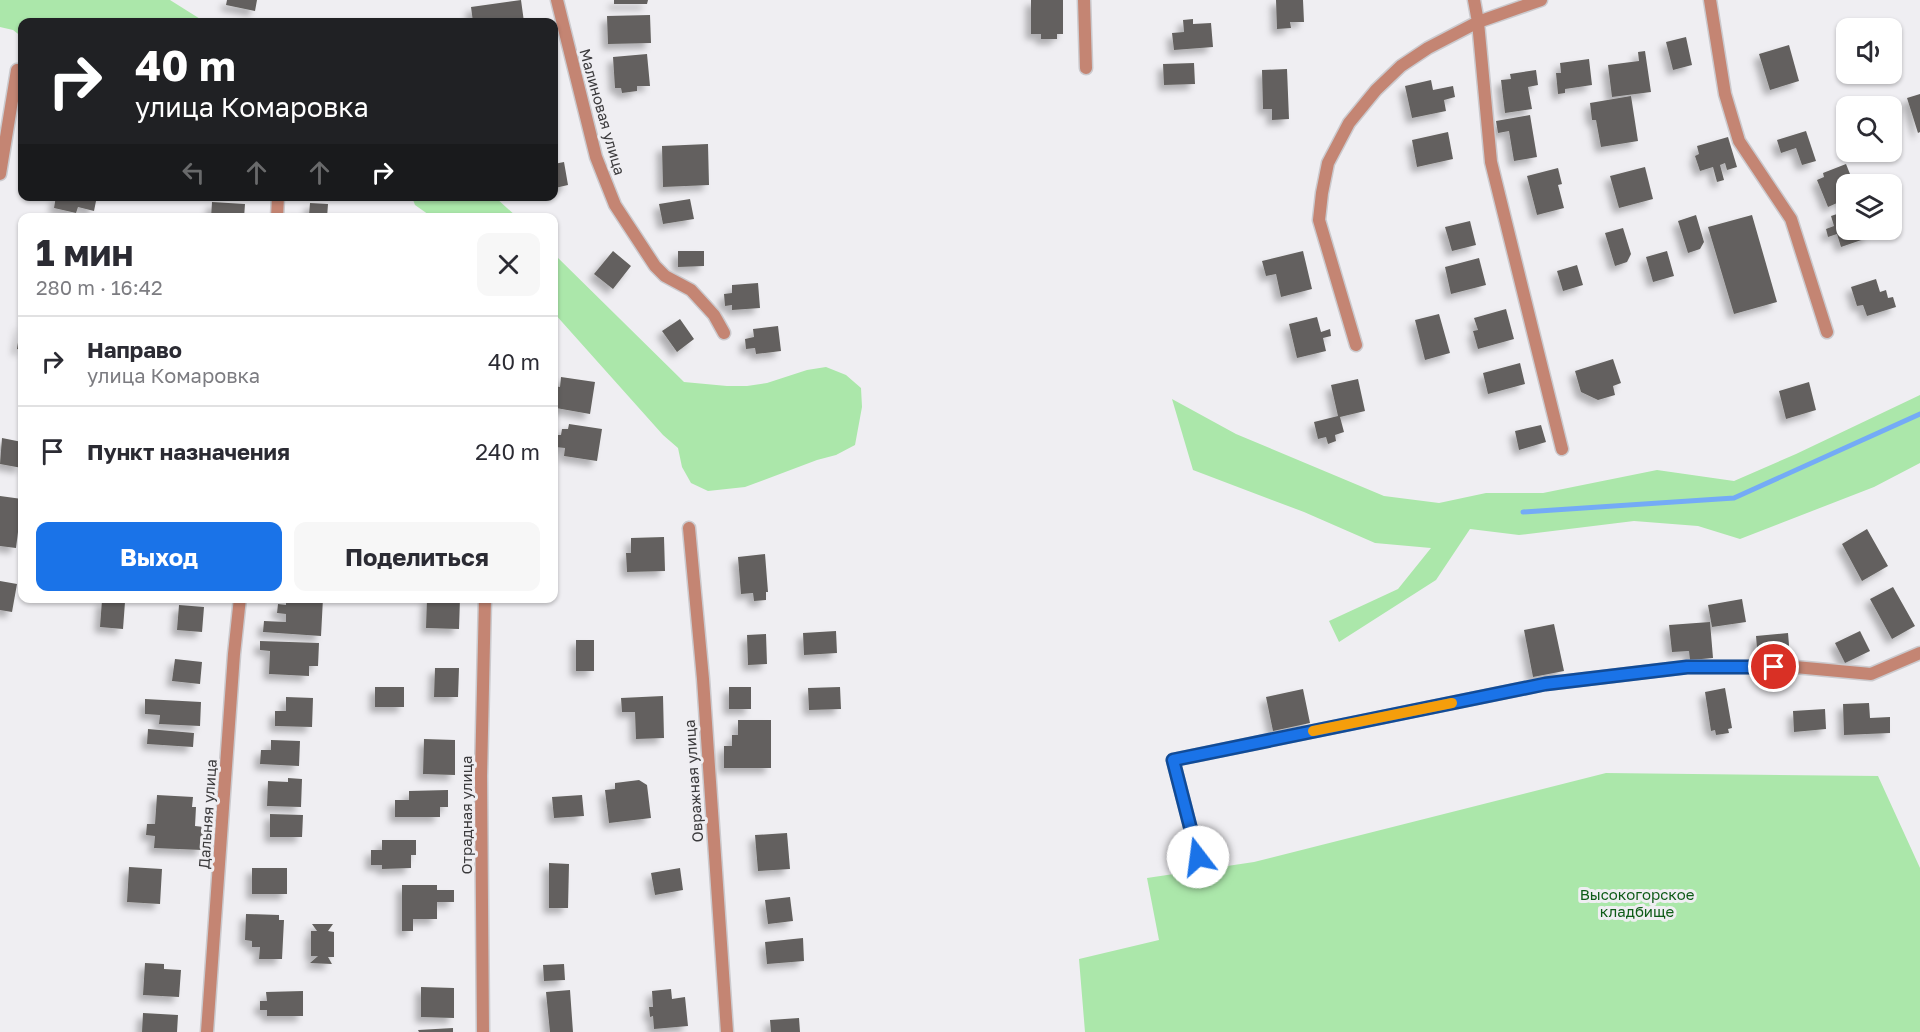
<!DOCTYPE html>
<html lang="ru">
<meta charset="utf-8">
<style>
body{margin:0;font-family:"Golos Text",sans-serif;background:#f7f7f7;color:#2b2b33;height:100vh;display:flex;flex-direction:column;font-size:22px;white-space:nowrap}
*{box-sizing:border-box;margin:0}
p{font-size:20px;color:#7c7c81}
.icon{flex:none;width:33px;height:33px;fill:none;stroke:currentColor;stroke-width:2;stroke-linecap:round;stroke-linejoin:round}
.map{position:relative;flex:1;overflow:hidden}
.details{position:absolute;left:18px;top:213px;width:540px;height:390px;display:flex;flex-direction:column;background:#fff;border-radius:12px;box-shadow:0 2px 4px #0004}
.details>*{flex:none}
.banner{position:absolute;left:18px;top:18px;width:540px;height:183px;border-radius:12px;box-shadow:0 2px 4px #0004;background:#202124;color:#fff;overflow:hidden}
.controls{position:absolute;left:1836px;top:18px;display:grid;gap:12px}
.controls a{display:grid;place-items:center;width:66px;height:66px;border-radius:12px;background:#fff;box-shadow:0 2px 4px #0004;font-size:30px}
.pin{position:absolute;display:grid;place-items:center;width:51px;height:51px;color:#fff;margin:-26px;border:3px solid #fff;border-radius:50%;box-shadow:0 2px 6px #0007}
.me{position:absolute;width:66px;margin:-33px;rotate:345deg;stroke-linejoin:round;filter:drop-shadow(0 0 4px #0008)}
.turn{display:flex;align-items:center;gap:21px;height:126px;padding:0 18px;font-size:27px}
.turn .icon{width:78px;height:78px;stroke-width:2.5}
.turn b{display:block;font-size:42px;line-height:51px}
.lanes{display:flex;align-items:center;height:57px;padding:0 18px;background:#0003;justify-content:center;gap:30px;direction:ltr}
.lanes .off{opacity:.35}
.round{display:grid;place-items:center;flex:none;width:63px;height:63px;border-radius:12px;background:#f7f7f7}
.summary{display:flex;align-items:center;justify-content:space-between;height:102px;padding:0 18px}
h1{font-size:36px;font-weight:700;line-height:45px}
.cta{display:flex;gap:12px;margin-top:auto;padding:12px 18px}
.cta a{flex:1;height:69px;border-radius:12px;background:#1a73e8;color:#fff;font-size:24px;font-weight:700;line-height:69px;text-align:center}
.cta a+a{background:#f7f7f7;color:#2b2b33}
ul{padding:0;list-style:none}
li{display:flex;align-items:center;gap:18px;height:90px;padding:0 18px;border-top:2px solid #e1e1e2}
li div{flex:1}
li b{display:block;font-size:22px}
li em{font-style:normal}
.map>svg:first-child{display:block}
.green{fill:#abe7aa}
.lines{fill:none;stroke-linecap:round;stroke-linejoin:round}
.stream{stroke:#74abf6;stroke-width:5}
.building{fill:#63615e;filter:url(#shadow)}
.street-casing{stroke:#cbcace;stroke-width:15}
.street{stroke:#c48573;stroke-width:12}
.route-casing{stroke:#114b97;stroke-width:15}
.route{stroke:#1a73e8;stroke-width:10}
.slow{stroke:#f59e0b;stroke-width:10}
.labels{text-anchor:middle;stroke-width:6;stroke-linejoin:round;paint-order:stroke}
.street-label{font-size:15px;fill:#3c3b3d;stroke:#efeef2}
.park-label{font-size:15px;fill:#0e5b17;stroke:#efeef2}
</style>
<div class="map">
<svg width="1920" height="1032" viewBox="0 0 1920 1032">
<defs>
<filter id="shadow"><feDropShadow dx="-5.5" dy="5.5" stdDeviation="3" flood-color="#0004"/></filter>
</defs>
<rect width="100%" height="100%" fill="#efeef2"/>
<path class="green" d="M0,0H170L205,22H22V37L13,30L0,27Z
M412,197H495L517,217H432L415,205Z
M554,254L684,382L727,386H747L767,383L807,370L826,367L846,375L861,388L862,407L855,445L836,455L817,460L745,487L708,491L691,483L682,467L678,448L663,435L554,313Z
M1920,395V463L1874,487L1740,539L1698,526L1634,521L1519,535L1470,529L1436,580L1339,642L1329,621L1398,589L1431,548L1375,543L1304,512L1193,470L1172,399L1236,434L1384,496L1439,503L1486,493H1543L1657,470L1734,481L1796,454Z
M1606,773L1878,776L1920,868V1032H1085L1079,959L1159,940L1147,878L1254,862Z"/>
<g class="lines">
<path class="stream" d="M1523,512L1734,498L1920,414"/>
</g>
<path class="building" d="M227,0H257L255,11L226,5Z
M521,0L524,22H473L471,7Z
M614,0H648L647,4H614Z
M1031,0H1063V34H1057V39H1041V34H1031Z
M1276,0H1303L1304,22H1290L1291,28L1277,29Z
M650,15L651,43L608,44L607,16Z
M1193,19V24L1211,23L1213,47L1174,50L1172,33L1184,32L1183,20Z
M1686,37L1692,65L1673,70L1666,42Z
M1789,45L1799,81L1770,90L1759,54Z
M1645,51L1651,92L1612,97L1608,65L1639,61L1638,52Z
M647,54L650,86H637V91L622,93L621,88H615L613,57Z
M1589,59L1592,85L1565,89V93L1558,94L1556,73H1561L1560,63Z
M1194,63L1195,84L1164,85L1163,64Z
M1287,69L1289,119L1272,120V109H1263L1262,70Z
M1536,70L1538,85L1528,87L1532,109L1505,113L1501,80L1511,79L1510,74Z
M1431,80L1433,90L1453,86L1455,97L1444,100L1446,111L1412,118L1405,86Z
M1920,94V132L1918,133L1907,98Z
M1631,96L1638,141L1601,147L1596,120H1592L1590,103Z
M1530,115L1537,157L1514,161L1509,131L1498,133L1496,121Z
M1806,131L1816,161L1802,165L1796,148L1781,153L1777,140Z
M1448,132L1453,159L1417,167L1412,140Z
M1728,137L1737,167L1727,170L1725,163L1720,165L1724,180L1717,182L1713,167L1700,171L1695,156L1699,154L1697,146Z
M708,144L709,185L663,187L662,146Z
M564,162L568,185L555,188L554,164Z
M1846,164L1854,184H1846V199L1828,207L1817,180L1824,177L1823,173Z
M1645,167L1653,199L1619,208L1610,176Z
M1558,168L1562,184L1558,185L1564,208L1537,215L1527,176Z
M56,196H97L94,211L78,207L76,213L54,208Z
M690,199L694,219L663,224L659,204Z
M212,202L245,204L244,218H211Z
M310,203L328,204L327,218H295V214L309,215Z
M1846,211V230H1867L1870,237L1841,247L1837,234L1828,237L1826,229L1834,226L1831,216Z
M1696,215L1704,242L1700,249L1688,253L1678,221Z
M1752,215L1777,302L1734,314L1708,227Z
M1470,221L1476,245L1452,251L1445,227Z
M1623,228L1631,254L1627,262L1615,266L1605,233Z
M613,251L631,266L613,289L594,274Z
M678,251H704V266L678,267Z
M1303,251L1312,289L1281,297L1276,274L1266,276L1262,261Z
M1667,251L1674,276L1653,282L1646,257Z
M1479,258L1486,285L1451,294L1445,267Z
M1577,265L1583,285L1563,291L1557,271Z
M1876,279L1880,292L1886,290L1888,298L1893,297L1896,307L1867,316L1863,305L1857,306L1851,287Z
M758,283L760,308L732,310V305L725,306L724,294L732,293V285Z
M1506,309L1514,339L1478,349L1473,331L1478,330L1474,318Z
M1439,314L1450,353L1425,360L1415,320Z
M1317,317L1321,332L1330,329L1331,336L1323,338L1326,351L1297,358L1289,324Z
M680,319L694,339L677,352L662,331Z
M21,322L22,323V350L17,349Z
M778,326L781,351L756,354L755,348L746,349L745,339L754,337L753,329Z
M1613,359L1621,383L1613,386L1615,395L1598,400L1581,392L1575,371Z
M1520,363L1525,384L1488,394L1483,373Z
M561,377L595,382L590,414L556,408L558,398H554V386L560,387Z
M1358,379L1365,411L1340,417L1344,432L1335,435L1336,441L1328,444L1326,437L1318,439L1314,422L1338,416L1331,385Z
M1809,382L1816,410L1786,419L1779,391Z
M569,424L602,429L597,461L564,456L565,448L555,447L557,435H561L562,429H568Z
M1541,425L1546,442L1519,450L1515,431Z
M2,438L22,442V468L0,464Z
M0,496L22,499V533L18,532L16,548L0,546Z
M1867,529L1888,566L1862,581L1842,544Z
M664,537L665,571L627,572L626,553H631V538Z
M765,554L768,592H766V600L754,601L753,593L741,594L738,557Z
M0,581L17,584L12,612L0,610Z
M1893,587L1915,626L1892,639L1870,599Z
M286,598H323L321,636L263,632L264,621L286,622V614L277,613L278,604L286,605Z
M427,598H460L459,629L426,628Z
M1742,599L1746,622L1712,627L1708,605Z
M102,600L125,602L123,629L100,627Z
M179,605L204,607L202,632L177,630Z
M1710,622L1713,658L1690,660L1689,651L1672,652L1669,625Z
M1554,624L1564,671L1533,677L1524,630Z
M836,631L837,653L804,655L803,633Z
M1860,631L1870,651L1845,663L1835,643Z
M1788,633L1790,657L1758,660L1756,636Z
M766,634L767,664L748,665L747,635Z
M576,640H594V671H576Z
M260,641L319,643L318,666H309V676L269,674L270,651L260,650Z
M175,659L202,662L200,684L172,681Z
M435,668H459L458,697H434Z
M375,687H404V707H375Z
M729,687H751V709H729Z
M840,687L841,709L809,710L808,688Z
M1725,688L1732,728L1728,729L1729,733L1716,735L1715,730L1711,731L1705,692Z
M1303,689L1310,723L1273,731L1266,697Z
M663,696L664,738L636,739L635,712H622L621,698Z
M286,697L313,698L312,727L275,726V711H286Z
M145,699L201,702L200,726L159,724L160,715L145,714Z
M1869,703L1870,718L1890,717V733L1844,735L1843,704Z
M1825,709L1826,729L1794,732L1793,711Z
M738,720H771V768H724V746H732V735H738Z
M148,729L194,733L193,747L147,744Z
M424,739L455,740V775L423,774Z
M271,740L300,741L299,766L260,764L261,750H271Z
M288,778L302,779L301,807L267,806L268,781L288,782Z
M639,780L647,785L651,818L609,823L605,790L615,789V783Z
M448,790V807H440V817H395V800H409V791Z
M157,795L193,797L192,807H196L195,826L204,827L202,850L154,848L155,836L146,835L147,824H155Z
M582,795L584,816L554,818L552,797Z
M270,814L303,815L302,837H270Z
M787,833L790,869L758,871L755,835Z
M382,840H416V855H411V868L382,869V865H371V850H382Z
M549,863L569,864L568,908H549Z
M129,867L162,869L160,904L127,902Z
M252,868H287V894H252Z
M680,868L683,890L655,895L651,873Z
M402,885H437V890H454V902H437V919H413V931H402Z
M790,897L793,921L768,924L765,900Z
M246,914L279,915V920H284L282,959H259L260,947H252V941L245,940Z
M312,924H333L328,931L334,932V957H328L332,964L310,963L318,956H311V931H317Z
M803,938L804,961L767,964L765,942Z
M145,963L164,964V969L181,970L179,997L143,995Z
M564,964L565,980L544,981L543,965Z
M421,987L454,988V1018L421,1017Z
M671,989L672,999L685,997L688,1026L654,1029L653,1016L650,1017L649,1007H653L652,991Z
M570,990L573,1032H550L546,992Z
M303,991V1016H267V1010H260V1001H267L266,992Z
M143,1013L178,1015L177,1032H142Z
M799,1018L800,1032H771L770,1020Z
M453,1028V1032H419L418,1030Z"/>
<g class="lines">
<g class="street-casing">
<path id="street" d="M557,0L596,157L615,205L655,266L665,276L691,290L714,315L724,333
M1084,0L1086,68
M1474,0L1478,22L1491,162L1562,449
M1710,0L1725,94L1739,141L1791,219L1827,332
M0,174L17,70
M277,218L278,196
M1356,345L1319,220L1322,193L1328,163L1349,123L1376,90L1401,66L1428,48L1478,22L1541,0
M689,528L703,679L727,1032
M1198,857L1173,760L1545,684L1687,667H1795L1871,674L1920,653
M207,1032L234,654L240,598
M483,1032L481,776L485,598"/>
</g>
<use href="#street" class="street"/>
</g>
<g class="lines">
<g class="route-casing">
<path id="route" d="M1198,857L1173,760L1545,684L1687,667H1774"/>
</g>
<use href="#route" class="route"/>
<path class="slow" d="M1313,731L1452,703"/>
</g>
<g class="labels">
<g class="street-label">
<text transform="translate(602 112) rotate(74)" y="5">Малиновая улица</text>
<text transform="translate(694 781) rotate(-94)" y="5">Овражная улица</text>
<text transform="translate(208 814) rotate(-86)" y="5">Дальняя улица</text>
<text transform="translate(467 815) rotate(-90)" y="5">Отрадная улица</text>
</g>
<g class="park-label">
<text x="1637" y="900">Высокогорское<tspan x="1637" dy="17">кладбище</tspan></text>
</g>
</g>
</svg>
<div class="controls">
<a><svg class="icon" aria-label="sound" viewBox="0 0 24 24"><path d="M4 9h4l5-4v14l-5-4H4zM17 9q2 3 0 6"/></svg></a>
<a><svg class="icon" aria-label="search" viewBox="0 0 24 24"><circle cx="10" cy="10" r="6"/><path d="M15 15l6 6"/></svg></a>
<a><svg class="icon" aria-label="layers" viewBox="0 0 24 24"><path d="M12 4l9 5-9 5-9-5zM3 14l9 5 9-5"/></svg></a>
</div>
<div class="pin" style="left:1774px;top:667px;background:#d93025"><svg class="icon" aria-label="arrive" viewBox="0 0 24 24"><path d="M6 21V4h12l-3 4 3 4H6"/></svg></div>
<svg class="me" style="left:1198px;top:857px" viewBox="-20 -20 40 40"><circle r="19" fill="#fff"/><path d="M0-13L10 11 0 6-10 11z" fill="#1a73e8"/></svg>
<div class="banner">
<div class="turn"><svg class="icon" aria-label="right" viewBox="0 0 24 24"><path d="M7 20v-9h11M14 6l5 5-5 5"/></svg><div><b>40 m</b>улица Комаровка</div></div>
<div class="lanes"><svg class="icon off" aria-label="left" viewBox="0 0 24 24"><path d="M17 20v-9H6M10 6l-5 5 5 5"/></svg><svg class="icon off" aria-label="ahead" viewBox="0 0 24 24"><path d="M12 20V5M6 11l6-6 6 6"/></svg><svg class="icon off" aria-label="ahead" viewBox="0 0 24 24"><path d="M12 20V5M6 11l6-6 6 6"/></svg><svg class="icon" aria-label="right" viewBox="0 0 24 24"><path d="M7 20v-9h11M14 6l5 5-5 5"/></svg></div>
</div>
<section class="details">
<div class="summary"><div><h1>1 мин</h1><p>280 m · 16:42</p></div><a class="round"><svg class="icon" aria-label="close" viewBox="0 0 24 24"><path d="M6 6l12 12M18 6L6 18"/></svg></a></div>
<ul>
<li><svg class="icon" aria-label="right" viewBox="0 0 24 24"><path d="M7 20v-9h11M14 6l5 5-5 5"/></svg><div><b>Направо</b><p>улица Комаровка</p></div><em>40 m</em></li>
<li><svg class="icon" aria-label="arrive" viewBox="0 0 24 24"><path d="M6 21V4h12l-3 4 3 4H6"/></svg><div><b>Пункт назначения</b></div><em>240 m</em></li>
</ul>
<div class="cta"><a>Выход</a><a>Поделиться</a></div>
</section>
</div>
